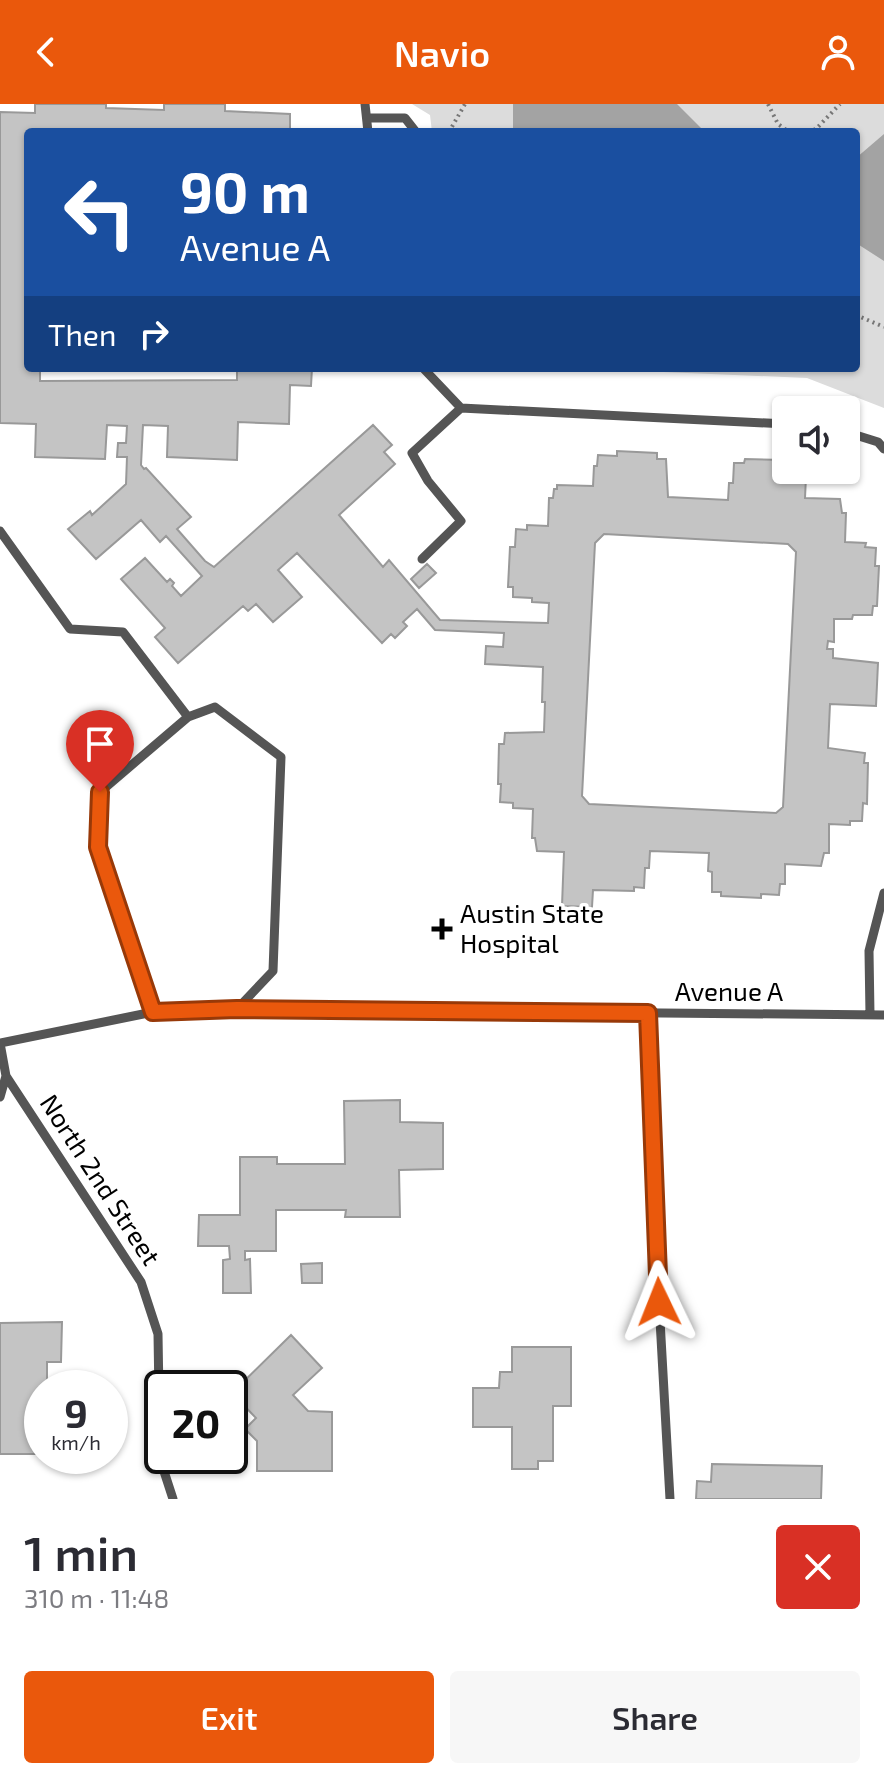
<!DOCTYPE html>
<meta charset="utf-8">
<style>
body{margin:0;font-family:"Exo 2",sans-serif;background:#f7f7f7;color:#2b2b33;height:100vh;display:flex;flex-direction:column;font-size:30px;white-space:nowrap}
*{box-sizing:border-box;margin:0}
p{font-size:26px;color:#7c7c81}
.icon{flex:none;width:44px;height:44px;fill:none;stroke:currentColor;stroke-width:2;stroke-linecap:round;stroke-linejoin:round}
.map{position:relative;height:1395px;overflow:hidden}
.panel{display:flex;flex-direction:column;background:#fff;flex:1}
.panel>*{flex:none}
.banner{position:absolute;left:24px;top:24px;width:836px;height:244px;border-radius:8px;box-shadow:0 2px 6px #0004;background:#1a4fa0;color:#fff;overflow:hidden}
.buttons{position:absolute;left:772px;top:292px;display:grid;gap:16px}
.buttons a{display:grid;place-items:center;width:88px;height:88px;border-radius:8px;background:#fff;box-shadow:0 2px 6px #0004;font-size:40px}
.speed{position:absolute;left:24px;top:1266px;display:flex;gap:16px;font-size:40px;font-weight:700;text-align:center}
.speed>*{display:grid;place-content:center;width:104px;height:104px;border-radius:50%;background:#fff;box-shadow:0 2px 6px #0004;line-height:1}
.speed small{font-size:20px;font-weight:400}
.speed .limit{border:4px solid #111;border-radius:12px;background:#fff;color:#111}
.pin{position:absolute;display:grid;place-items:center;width:68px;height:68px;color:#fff;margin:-82px -34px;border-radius:50% 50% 50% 0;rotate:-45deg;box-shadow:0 0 8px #0007}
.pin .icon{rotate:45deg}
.me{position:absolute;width:88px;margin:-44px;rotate:358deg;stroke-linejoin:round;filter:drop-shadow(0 0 6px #0008)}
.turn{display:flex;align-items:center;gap:28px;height:168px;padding:0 24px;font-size:36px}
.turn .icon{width:104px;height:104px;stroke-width:2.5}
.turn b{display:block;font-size:56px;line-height:68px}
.then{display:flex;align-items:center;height:76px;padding:0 24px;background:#0003;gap:16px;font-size:30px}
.round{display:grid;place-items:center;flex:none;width:84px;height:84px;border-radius:8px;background:#f7f7f7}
.overview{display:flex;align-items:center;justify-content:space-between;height:136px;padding:0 24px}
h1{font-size:48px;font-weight:600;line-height:60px}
.button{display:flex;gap:16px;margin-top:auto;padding:16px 24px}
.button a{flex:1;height:92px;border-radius:8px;background:#ea580c;color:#fff;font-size:32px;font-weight:600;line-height:92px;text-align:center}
.button a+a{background:#f7f7f7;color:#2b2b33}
header{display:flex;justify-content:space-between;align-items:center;height:104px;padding:0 24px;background:#ea580c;color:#fff;font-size:36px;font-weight:600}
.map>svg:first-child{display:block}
.green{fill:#dcdcdc}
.water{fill:#a3a3a3}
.building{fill:#c4c4c4;stroke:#999;stroke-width:2;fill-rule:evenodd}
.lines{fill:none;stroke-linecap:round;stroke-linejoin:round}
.path{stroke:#777;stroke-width:4;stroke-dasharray:2 4;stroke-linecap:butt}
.lane{stroke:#555;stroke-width:9}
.route-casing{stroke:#983908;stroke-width:20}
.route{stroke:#ea580c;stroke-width:14}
.poi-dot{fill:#000;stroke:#fff;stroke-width:3}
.labels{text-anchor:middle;stroke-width:7;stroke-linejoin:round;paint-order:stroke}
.poi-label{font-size:26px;fill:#000;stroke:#fff;text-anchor:start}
.street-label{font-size:26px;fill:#000;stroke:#fff}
</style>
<header><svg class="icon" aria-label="back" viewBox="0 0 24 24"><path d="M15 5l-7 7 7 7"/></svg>Navio<svg class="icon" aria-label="person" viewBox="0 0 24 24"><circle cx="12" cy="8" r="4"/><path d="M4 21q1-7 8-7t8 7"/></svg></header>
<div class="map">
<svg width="884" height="1395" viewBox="0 0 884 1395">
<rect width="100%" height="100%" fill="#fff"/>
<path class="green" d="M412,0H884V304L807,274L569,264H856V28H432L430,11Z"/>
<path class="water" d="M513,0H677L705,28H513Z
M884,30V157L856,139V54Z"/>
<path class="building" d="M35,0H106V4L164,6V0H225V7L290,10V28H28V264H40V277L237,276V264H312L311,282L290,281L289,320L238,318L237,356L167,353L168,322L143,321L141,361L144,365L146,364L191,413L177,425L205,457L214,463L373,321L392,341L384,348L395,360L339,411L383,463L389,456L440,516L548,519L549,499L532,498V494L513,493V483H508L510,443H515L516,425L527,426V421L548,422L549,394H553L554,385H557V381L593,382L594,362H597L598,351L617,352V347L657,349V355H666L668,393L728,396L729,379H733L734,359H744L745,355L784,356L786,366H802V373H806L805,394L840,395L842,409H846L845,438L866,439L865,443L876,444L875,462H879L877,502H873L872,511H853L852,515H834V538L828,537L827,545H833V554L878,559L876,602L830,600L828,644L865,649L864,659H868L867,700L863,699L862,717H850V721L829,720V749H824L821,762L785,760V780H780L779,791L761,790V794L721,792V788H712V768L708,767L709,749L650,747L649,764H645L644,784L634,783V787L593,786L592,803L562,802L564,748L537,747L535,734H532L533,705L513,704V699L500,698L501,680H498L499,640H504L505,629L544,628L545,598H542L543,563L485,560L486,542L503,543L504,529L435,526L417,505L403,518L407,522L395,534L391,530L382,539L297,449L278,466L302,493L273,518L256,500L248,507L243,502L178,559L155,533L165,524L121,475L145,454L167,478L170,475L174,479L172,482L181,492L202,472L166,432L160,438L141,416L96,455L68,425L90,407L92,411L126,380L127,353H117L118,339H126L127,322L107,321L105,355L35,353L36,320L0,319V8L35,9ZM604,430L788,440L796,448L783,703L776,709L589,700L582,692L595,439Z
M427,460L436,469L419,484L411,475Z
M400,996V1018L443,1019V1065L399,1066L400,1113H345L346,1106H276V1147H245V1156L250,1155L251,1189H223V1156L230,1155L229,1142H198L199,1111H240V1053H277V1060H345L344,997Z
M322,1159V1179H302L301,1160Z
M62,1218L61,1258H47V1284H42V1350H0V1219Z
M291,1231L322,1264L293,1291L308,1307L332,1308V1367H257V1337L245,1325L256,1314L232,1289Z
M512,1243H571V1302H553V1357H538V1365H512V1323H473V1284H499L500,1268H512Z
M712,1360L822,1362L821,1395H696L697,1377L711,1378Z"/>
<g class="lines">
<path class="path" d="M768,0L778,20L789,28
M449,28L465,0
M808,28L816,25L840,0
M856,211L884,223"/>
<path class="lane" d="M365,0L368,28
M367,14H405L416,28
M423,264L461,304L786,320
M846,328L878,338L884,345
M0,427L70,525L123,528L188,613L100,688L98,743L153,908
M422,455L461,417L428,377L412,349L461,304
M188,613L215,603L281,653L273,867L237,905
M648,909L659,1198L670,1395
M870,911L869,847L884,789
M0,939L153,908L237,905L884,911
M0,939L6,972L0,993
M6,972L141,1178L158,1230L160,1355L173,1395"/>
</g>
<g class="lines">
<g class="route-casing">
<path id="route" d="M100,688L98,743L153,908L237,905L648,909L659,1198"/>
</g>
<use href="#route" class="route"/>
</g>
<path class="poi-dot" d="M438 813h8v8h8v8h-8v8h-8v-8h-8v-8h8z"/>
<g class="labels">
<g class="poi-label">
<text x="460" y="819">Austin State<tspan x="460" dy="30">Hospital</tspan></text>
</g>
<g class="street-label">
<text x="729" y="897">Avenue A</text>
<text transform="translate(100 1076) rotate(57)" y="9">North 2nd Street</text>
</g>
</g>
</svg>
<div class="buttons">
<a><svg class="icon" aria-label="sound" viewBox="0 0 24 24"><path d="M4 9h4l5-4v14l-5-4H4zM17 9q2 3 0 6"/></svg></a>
</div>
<div class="speed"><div>9<small>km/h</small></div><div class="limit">20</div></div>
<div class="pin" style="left:100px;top:688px;background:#d93025"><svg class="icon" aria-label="arrive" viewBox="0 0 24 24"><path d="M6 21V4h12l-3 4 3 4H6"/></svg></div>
<svg class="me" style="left:659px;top:1198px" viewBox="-20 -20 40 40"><path d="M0-17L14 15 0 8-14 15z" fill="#ea580c" stroke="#fff" stroke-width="4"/></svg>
<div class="banner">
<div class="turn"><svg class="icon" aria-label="left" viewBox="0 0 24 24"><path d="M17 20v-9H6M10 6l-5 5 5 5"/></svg><div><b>90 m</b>Avenue A</div></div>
<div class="then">Then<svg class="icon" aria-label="right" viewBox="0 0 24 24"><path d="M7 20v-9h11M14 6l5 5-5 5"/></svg></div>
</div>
</div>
<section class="panel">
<div class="overview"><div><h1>1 min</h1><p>310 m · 11:48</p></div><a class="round" style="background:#d93025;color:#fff"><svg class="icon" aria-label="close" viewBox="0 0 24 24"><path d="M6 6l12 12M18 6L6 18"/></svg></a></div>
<div class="button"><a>Exit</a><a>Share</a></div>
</section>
